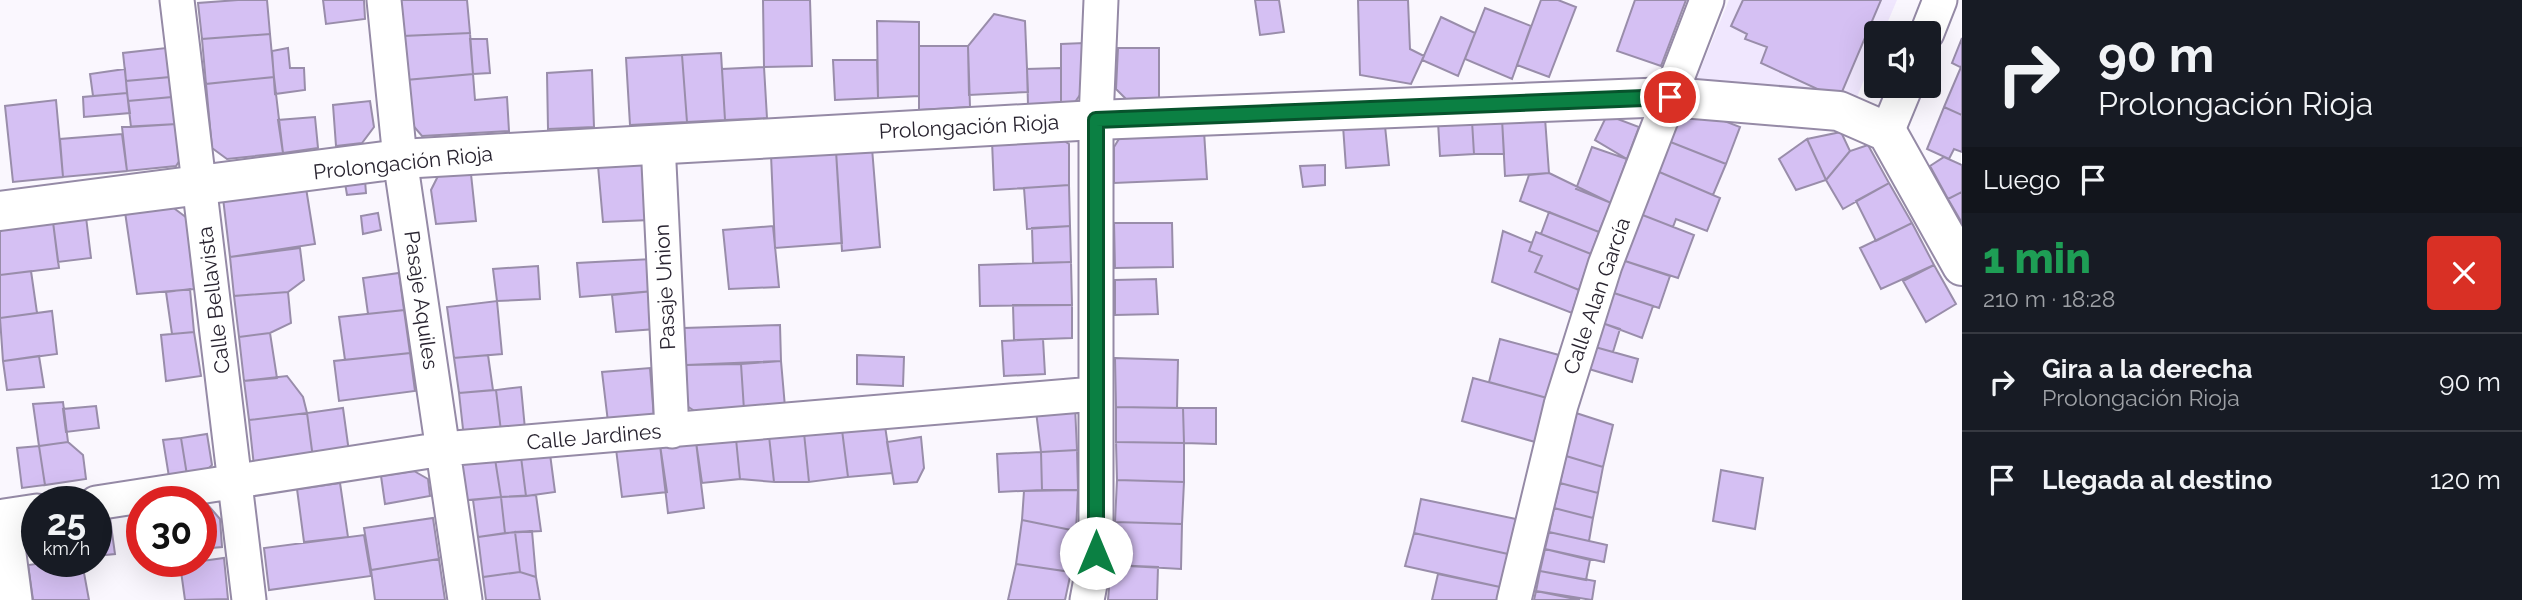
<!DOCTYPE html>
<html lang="es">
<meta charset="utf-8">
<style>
body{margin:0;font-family:Raleway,sans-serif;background:#20242c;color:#f1f3f6;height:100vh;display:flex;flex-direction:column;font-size:26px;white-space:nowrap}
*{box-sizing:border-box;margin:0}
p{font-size:23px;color:#9ea1a6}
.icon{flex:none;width:38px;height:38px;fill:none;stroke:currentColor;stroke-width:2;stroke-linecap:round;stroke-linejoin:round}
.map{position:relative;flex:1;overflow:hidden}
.sheet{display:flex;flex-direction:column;background:#171b24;width:560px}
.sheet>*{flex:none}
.banner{background:#171b24;color:#f1f3f6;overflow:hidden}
.controls{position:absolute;left:1864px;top:21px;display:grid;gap:14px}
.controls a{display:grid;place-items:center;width:77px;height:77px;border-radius:7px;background:#171b24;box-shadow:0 7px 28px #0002;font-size:35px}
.speed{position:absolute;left:21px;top:486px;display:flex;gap:14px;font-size:35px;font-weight:700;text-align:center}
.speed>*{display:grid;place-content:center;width:91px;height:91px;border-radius:50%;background:#171b24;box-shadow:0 7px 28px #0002;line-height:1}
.speed small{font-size:18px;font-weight:400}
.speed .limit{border:10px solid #d22;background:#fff;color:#111}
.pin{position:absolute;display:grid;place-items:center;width:60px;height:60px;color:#fff;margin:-30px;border:4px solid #fff;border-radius:50%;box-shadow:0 2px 7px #0007}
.me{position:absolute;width:77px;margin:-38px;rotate:0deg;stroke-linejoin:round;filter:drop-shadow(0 0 5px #0008)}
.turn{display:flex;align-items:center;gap:24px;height:147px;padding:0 21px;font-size:32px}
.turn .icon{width:91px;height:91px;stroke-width:2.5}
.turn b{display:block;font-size:49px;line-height:60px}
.then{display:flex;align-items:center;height:66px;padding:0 21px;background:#0003;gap:14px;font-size:26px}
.round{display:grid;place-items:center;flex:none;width:74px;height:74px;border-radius:7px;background:#20242c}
.summary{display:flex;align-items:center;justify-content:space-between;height:119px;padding:0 21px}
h1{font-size:42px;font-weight:800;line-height:52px;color:#1e9e55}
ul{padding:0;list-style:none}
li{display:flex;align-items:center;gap:21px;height:98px;padding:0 21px;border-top:2px solid #363941}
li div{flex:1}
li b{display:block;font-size:26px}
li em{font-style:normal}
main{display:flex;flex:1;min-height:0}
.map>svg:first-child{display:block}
.built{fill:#f0e7fe}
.building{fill:#d5c0f3;stroke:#998daa;stroke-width:2}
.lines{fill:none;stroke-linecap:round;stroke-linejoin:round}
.minor-casing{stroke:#958aa6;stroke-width:37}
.tertiary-casing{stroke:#958aa6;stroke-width:42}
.minor{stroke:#fff;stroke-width:33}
.tertiary{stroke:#fff;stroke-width:38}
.route-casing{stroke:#07532c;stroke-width:18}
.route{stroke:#0b8043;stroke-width:12}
.labels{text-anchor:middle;stroke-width:7;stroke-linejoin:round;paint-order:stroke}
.street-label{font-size:21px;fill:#292430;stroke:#fff}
</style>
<main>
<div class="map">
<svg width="1962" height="600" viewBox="0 0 1962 600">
<rect width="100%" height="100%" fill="#faf7fe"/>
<path class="built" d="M1729,0H1897L1883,33H1876V50L1855,102L1696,80Z"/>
<path class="building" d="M238,0H267L270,34L202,39L198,3Z
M323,0H364L365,19L326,24Z
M400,0H467L470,33L403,36Z
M763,0H810L812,66L764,67Z
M1255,0H1279L1284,32L1260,35Z
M1358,0H1408L1410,49L1424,56L1411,84L1360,75Z
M1541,0H1558L1576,7L1549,77L1517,65Z
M1635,0H1686L1661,66L1617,51Z
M1743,0H1881L1839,99L1761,63L1767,47L1745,39L1747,34L1731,26Z
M1485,8L1531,26L1512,79L1465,59Z
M994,14L1025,21L1028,92L969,95L968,46Z
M1441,17L1475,33L1458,76L1422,60Z
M877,21L919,22V96L878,98Z
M470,33L473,74L406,80L403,36Z
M270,34L274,77L206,84L202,39Z
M1962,38V68L1952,63Z
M470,39H487L490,73L473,74Z
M1084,43L1082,92L1075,102H1061V44Z
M919,46H968L970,107L919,110Z
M166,48L170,77L126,81L123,53Z
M288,48L290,68H304L305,90L275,94L272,51Z
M1118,48H1159V98L1126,99L1116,89Z
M721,53L725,120L687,122L682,55Z
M682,55L687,122L630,125L626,58Z
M833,60H877L878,98L835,100Z
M764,67L767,118L725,120L722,69Z
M1961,67L1962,68V115L1944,107Z
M1061,68V102L1028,105L1027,69Z
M125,69L127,93L93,96L90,74Z
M592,70L594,127L548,129L547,73Z
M473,74L475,100L507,97L509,131L422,136L410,122L406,80Z
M170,77L172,97L128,101L126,81Z
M274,77L283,153L227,159L212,148L206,84Z
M127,93L130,113L84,117L83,97Z
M172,97L176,124L131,127L128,101Z
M56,100L63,177L13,182L5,106Z
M370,101L374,127L362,143L336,146L333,105Z
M1683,105L1740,127L1726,164L1668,141Z
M1944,107L1962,115V152L1954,149L1949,159L1927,149Z
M1607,115L1639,127L1627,159L1595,140Z
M315,117L318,148L283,153L278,120Z
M1545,118L1549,173L1505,176L1502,119Z
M1502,119L1504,154H1474L1472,121Z
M1472,121L1474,154L1440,156L1438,122Z
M176,124L182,157L176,166L127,171L122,127Z
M1343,126H1385L1389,165L1346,168Z
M1204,131L1207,179L1114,183V147L1122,134Z
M1841,132L1850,151L1826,180L1807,139Z
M122,134L127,171L63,177L60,139Z
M1058,137L1069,144V185L994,190L992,141Z
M1807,139L1826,180L1796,190L1779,159Z
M1668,141L1726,164L1713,195L1657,171Z
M1868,145L1889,183L1843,209L1826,180L1850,151Z
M1592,147L1627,159L1611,203L1576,189Z
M872,148L880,247L842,251L836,151Z
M836,151L842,243L775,248L771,155Z
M1944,157L1962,165V192L1948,199L1930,166Z
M647,162L650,220L603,222L598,166Z
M1325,165V185L1303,187L1300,166Z
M1657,171L1720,198L1707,231L1676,219L1673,227L1640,214Z
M1549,173L1611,203L1599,232L1520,201L1529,175Z
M471,174L476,221L436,224L431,190L438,176Z
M365,180L366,193L347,195L345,183Z
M1889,183L1912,223L1876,241L1856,201Z
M1069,185L1070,226L1027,229L1024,188Z
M306,188L315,244L230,257L223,198Z
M1962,192V223L1948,199Z
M171,206L187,218L194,289L137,294L125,212Z
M1549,212L1599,232L1591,254L1541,234Z
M378,213L381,230L363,234L361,216Z
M1640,214L1694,235L1678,278L1622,260Z
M86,217L91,258L58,262L53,222Z
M53,222L59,268L0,275V228Z
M1114,223H1172L1173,267L1115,268Z
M1912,223L1934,265L1881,289L1860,248Z
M773,226L779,287L729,289L723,230Z
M1070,226L1071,262L1033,263L1032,228Z
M1503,231L1532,243L1529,251L1542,256L1535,272L1579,290L1572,313L1492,282Z
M1536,232L1591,254L1579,290L1535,272L1542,256L1529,251Z
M300,248L304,280L288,292L234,296L230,257Z
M652,259L654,291L580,297L577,263Z
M1622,260L1670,276L1659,308L1611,292Z
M1071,262L1072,305L980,306L979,265Z
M1934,265L1956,304L1926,322L1903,281Z
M538,266L540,299L497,301L493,269Z
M31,271L37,313L0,318V275Z
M399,273L404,310L368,314L363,278Z
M1156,279L1158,314L1115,315V280Z
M190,289L194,332L172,334L166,292Z
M654,291L656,329L616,332L612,295Z
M288,292L291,323L270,333L239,337L234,296Z
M1611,292L1653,306L1642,338L1602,323Z
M497,301L502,354L454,358L447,307Z
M1013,305H1072V338L1014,340Z
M404,310L410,353L345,360L339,317Z
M52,311L57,354L3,361L0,318Z
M1602,323L1620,329L1613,352L1595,347Z
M780,325L781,361L686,365L684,328Z
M194,332L201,376L166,381L161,335Z
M270,333L277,378L244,381L239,337Z
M1043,339L1045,374L1004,376L1002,341Z
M1500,339L1559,355L1547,398L1489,382Z
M1595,347L1638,359L1632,382L1589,369Z
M410,353L415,391L339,401L334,361Z
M488,355L493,390L459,393L454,358Z
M857,355L904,357L903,386L857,384Z
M39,356L44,387L7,390L3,361Z
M1115,358L1178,360L1177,408L1116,407Z
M781,361L785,407L744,410L741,364Z
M741,364L744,410L699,414L687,406L686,365Z
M650,368L654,418L608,422L602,372Z
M287,376L303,397L307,413L249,420L244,381Z
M1473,378L1547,398L1535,442L1462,421Z
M521,387L525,429L501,431L496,390Z
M496,390L501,431L471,434L463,429L459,393Z
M63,402L68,442L39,446L33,404Z
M96,406L99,428L66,432L63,409Z
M1075,406L1077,450L1041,452L1036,411Z
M1116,407L1183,408L1184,443L1116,442Z
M343,408L349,452L313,458L307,413Z
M1183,408H1216V444L1184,443Z
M307,413L313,458L254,466L249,420Z
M1576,413L1613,425L1603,467L1566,456Z
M885,426L892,473L848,477L842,430Z
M842,430L848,477L809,482L804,433Z
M804,433L809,482H774L769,436Z
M207,434L212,465L205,472L187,475L181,438Z
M769,436L774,482L740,479L736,439Z
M921,437L924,468L917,482L894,484L887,442Z
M181,438L187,475L169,477L163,440Z
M736,439L740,479L702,483L696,442Z
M68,442L83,455L86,479L45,485L39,446Z
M696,442L704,508L668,513L660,445Z
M1116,442L1184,443V482L1117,480Z
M660,445L667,492L622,497L616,449Z
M39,446L45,485L22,488L17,448Z
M1077,450L1078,490H1042L1041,452Z
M1041,452L1042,490L999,492L997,454Z
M550,454L555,492L526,496L521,457Z
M1566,456L1603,467L1598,493L1560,483Z
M521,457L526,496L501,497L495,459Z
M495,459L501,497L457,501L453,463Z
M1721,470L1763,478L1755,529L1713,521Z
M414,471L428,479L430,496L385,504L381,476Z
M1117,480L1184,482L1182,524L1115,522Z
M340,483L348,537L304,542L297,489Z
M1560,483L1598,493L1593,518L1554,508Z
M1078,490L1076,531L1022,520L1024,491Z
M536,495L541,531L505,533L501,497Z
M501,497L505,533L478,537L473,500Z
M1421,499L1516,519L1508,554L1414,533Z
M207,504L220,519L222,547L201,549V505Z
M1554,508L1593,518L1589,541L1549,532Z
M110,518L115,554L96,556V521Z
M433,518L439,559L371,570L364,528Z
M1022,520L1076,531L1071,572L1016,564Z
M1115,522L1182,524L1181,569L1111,565Z
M532,531L536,577L520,572L515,532Z
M515,532L520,572L483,577L478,537Z
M1549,532L1607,545L1604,562L1545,549Z
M1414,533L1508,554L1500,587L1405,566Z
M364,535L371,576L269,590L264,548Z
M1545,549L1590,560L1586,580L1540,571Z
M224,558L228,599L185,600L180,564Z
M439,559L445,600H375L371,570Z
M52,562H82L89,600H33L28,565Z
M1016,564L1071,572L1065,600H1008Z
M1111,565L1158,567L1157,600H1108Z
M1540,571L1595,581L1592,600L1536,591Z
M520,572L536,577L540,600H486L483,577Z
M1438,574L1500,587L1497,600H1432Z
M1536,591L1580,600H1534Z"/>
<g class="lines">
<g class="minor-casing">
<path id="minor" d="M177,0L249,600
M384,0L400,159L465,600
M1927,33L1940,0
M1887,132L1906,86
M658,143L672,431
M96,503L443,449L1094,394
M15,600L4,516L37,511
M1087,600L1096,553V120L1101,0
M1514,600L1561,405L1605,265L1707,0"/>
</g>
<g class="tertiary-casing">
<path id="tertiary" d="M0,211L400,159L1096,120L1670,97L1839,111L1887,132L1962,266"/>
</g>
<use href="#minor" class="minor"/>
<use href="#tertiary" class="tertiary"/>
</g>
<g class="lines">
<g class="route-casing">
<path id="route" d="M1096,553V120L1670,97"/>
</g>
<use href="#route" class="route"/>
</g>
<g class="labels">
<g class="street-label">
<text transform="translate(969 127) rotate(-3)" y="7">Prolongación Rioja</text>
<text transform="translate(403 163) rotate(-6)" y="7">Prolongación Rioja</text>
<text transform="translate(665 287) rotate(-93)" y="7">Pasaje Union</text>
<text transform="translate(1597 296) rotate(-71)" y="7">Calle Alan García</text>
<text transform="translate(214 300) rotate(-97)" y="7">Calle Bellavista</text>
<text transform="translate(421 300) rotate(82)" y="7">Pasaje Aquiles</text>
<text transform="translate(594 437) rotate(-5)" y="7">Calle Jardines</text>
</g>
</g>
</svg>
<div class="controls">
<a><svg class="icon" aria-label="sound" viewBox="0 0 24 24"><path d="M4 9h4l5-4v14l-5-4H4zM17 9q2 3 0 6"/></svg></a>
</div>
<div class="speed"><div>25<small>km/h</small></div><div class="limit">30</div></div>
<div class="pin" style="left:1670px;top:97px;background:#d93025"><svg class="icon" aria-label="arrive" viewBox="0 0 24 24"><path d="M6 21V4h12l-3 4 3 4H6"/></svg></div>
<svg class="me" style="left:1096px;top:553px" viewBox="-20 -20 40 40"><circle r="19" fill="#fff"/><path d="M0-13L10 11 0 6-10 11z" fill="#0b8043"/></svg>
</div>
<section class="sheet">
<div class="banner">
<div class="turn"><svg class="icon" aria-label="right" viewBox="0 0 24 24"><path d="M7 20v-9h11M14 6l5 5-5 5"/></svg><div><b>90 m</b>Prolongación Rioja</div></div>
<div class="then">Luego<svg class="icon" aria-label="arrive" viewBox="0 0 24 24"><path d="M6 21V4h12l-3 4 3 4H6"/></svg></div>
</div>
<div class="summary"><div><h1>1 min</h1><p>210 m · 18:28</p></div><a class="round" style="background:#d93025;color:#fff"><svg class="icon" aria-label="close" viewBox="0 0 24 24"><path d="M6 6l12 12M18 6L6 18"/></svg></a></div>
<ul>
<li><svg class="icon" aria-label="right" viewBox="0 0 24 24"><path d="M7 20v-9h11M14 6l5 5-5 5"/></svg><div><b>Gira a la derecha</b><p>Prolongación Rioja</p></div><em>90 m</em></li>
<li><svg class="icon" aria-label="arrive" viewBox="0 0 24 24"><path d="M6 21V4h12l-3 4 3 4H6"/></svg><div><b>Llegada al destino</b></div><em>120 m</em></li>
</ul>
</section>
</main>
